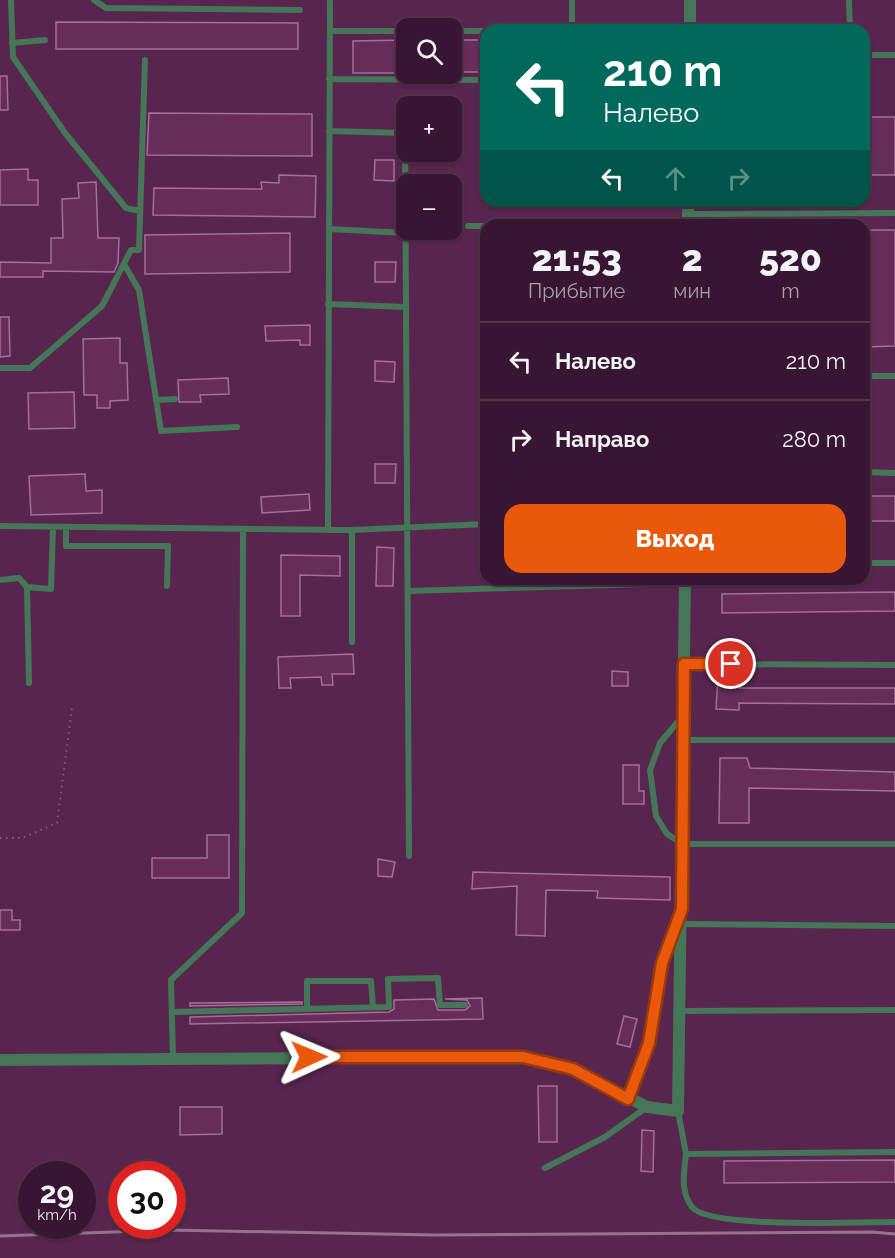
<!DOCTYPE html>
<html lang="ru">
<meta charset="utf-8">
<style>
body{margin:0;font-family:Raleway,sans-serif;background:#3f1e3a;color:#f1f3f6;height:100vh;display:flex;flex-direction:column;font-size:22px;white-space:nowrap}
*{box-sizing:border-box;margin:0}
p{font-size:20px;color:#ab9fac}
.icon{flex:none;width:33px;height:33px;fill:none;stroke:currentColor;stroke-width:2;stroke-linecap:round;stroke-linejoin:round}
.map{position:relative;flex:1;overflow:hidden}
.panel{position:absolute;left:480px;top:219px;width:390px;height:366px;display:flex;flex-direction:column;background:#381532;border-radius:18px;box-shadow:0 2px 4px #0004,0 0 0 2px #52344d}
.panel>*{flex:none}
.hud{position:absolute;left:480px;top:24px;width:390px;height:183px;border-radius:18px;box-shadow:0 2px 4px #0004,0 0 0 2px #52344d;background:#00695c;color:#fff;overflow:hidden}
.tools{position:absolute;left:396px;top:18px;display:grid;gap:12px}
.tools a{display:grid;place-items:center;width:66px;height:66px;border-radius:12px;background:#381532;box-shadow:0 2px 4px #0004,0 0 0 2px #52344d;font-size:30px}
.speed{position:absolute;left:18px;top:1161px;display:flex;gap:12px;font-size:30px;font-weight:700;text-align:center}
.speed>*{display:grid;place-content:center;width:78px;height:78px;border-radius:50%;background:#381532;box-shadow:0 2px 4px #0004,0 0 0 2px #52344d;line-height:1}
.speed small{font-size:15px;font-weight:400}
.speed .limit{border:9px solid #d22;background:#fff;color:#111}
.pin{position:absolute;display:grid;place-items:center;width:51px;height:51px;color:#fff;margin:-26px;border:3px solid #fff;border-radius:50%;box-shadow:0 2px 6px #0007}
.me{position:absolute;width:66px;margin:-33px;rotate:89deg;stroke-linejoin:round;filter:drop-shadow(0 0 4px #0008)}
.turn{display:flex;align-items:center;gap:21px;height:126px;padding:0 24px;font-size:27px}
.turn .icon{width:78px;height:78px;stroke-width:2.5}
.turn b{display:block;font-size:42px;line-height:51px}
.lanes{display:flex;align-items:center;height:57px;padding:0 24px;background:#0003;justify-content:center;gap:30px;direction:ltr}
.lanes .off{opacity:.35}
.eta{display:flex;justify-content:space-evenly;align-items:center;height:102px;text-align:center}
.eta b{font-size:36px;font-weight:800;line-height:42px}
.primary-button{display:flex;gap:12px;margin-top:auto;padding:12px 24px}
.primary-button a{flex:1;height:69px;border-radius:18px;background:#ea580c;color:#fff;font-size:24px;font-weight:800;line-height:69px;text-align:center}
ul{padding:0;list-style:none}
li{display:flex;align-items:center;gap:18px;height:78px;padding:0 24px;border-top:2px solid #52344d}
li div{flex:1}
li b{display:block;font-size:22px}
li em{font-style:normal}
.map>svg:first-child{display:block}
.built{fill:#58254f;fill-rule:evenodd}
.building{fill:#662d5b;stroke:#a46f98;stroke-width:1.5}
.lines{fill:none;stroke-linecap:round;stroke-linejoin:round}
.path{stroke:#82597a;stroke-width:2;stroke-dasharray:1.5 4.5;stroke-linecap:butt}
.lane{stroke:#457657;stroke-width:6}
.street{stroke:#457657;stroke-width:12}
.rail{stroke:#987190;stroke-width:3}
.route-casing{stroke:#983908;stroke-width:15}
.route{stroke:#ea580c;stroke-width:10}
</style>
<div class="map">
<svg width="895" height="1258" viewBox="0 0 895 1258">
<rect width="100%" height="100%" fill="#4a1c42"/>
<path class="built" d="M0,0H895V1258H0ZM406,28H452V74H406ZM486,30H864V201H486ZM406,106H452V152H406ZM406,184H452V230H406ZM486,225H864V579H486ZM32,1174H82V1226H32ZM122,1174H172V1226H122Z"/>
<path class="building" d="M56,22L298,23V49H56Z
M406,40V73H353V41Z
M452,40H486V72H452Z
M0,76H7L8,110H0Z
M149,113L312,114V156L147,155Z
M864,117H895V175H864Z
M375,160H394V181L374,180Z
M28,169V180H38V205H0V170Z
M279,175L316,176L315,217L153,215L154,188L262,189L261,182L279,183Z
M96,182L98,238H119L118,263L114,272L43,271V277H0V262L51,263V238H63L62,199L79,198L78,183Z
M864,230H895V346L864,347Z
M290,233V272L145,274V235Z
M375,262H396L395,282H375Z
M0,317H9L10,356L0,357Z
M310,325V345H300V340L266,341L265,326Z
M120,338V363H127L128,400L110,401V408H97V395H84L83,339Z
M375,361L395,362L394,382L375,381Z
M228,378L229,394L200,395L201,402H179L178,380Z
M74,392L75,428L29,429L28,393Z
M375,464H396L395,483H375Z
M85,474L86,491L102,490V513L31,515L29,476Z
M309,494L310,510L262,513L261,497Z
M864,496H895V521H864Z
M377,547L394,548L393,586H376Z
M281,555L340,556V576L300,575V616H281Z
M895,592V611L722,613V594Z
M353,654L354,674H332L333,685H322L321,677L290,678L291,688H279L278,657Z
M612,671L628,672V686H612Z
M718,676L740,677L739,688H895V704L739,703V710L716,709Z
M720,758H747L750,768L895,772V791L749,788V823H719Z
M623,765H639V791H644V804H623Z
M207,835H229V878H152V858H207Z
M378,859L395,862L392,877L378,876Z
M473,872L670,877V900L597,898L598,891L546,890L545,936L516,935L517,886L472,889Z
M0,910H12V920H20V930H0Z
M482,998L483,1019L190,1024V1017L389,1012L394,1009V1000L434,999L438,1010H465L470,1006L467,1000L445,999Z
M302,1002V1004L190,1006V1003Z
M624,1016L637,1019L630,1047L617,1044Z
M538,1086H557V1142H539Z
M180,1107H222V1134L180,1135Z
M642,1130L654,1131L653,1172L641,1171Z
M895,1160V1182L724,1183V1161Z"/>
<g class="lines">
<path class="path" d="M0,838H22L57,823L72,708"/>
<path class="lane" d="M11,0L13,57L65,133L126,208L140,211
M94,0L106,8L300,10
M572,0V30
M849,0L850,30
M330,31H406
M452,31H486
M12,43L45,40
M864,55H895
M329,79L486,80
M405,125L409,856
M329,131L405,133
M689,214L895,213
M525,225H590
M468,226H486
M329,229L405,233
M124,264L139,290L161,431L237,427
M328,304L406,307
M0,368H30L102,306L131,250H139L145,60
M864,376H895
M156,400L175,399
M864,472L895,473
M0,526L352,530L486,524
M66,527V546H168L167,586
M328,530L330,0
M864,563H895
M0,580L19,578L27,587L29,683
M27,587L51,589L53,527
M408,591L685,583
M352,642V530
M684,664L895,665
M681,718L660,743L650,770L656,816L667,834L683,844H895
M683,740H895
M682,924L895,926
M307,1009V981H371L373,1007
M681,1011L895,1010
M173,1012L389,1007L388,979L438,978L440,1005H465
M173,1059L171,980L242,913L243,529
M628,1098L649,1043L662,963L677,923
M678,1111L686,1154L895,1152
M686,1154C684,1173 680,1191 692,1207C708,1229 862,1222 895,1222
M545,1168L605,1137L647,1107"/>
<path class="street" d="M690,30V0
M688,225V201
M0,1060L523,1057L573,1069L647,1107L678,1111L685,579"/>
<path class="rail" d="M0,1236L170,1230L434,1235L872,1232L895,1234"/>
</g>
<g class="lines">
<g class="route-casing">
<path id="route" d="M309,1057H523L573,1069L628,1099L649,1043L662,963L682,909L684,664H731"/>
</g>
<use href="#route" class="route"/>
</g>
</svg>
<div class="tools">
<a><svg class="icon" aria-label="search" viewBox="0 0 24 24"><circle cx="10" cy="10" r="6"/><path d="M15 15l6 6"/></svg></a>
<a>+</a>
<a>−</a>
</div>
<div class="speed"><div>29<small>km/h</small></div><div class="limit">30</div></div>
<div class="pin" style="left:731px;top:664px;background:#d93025"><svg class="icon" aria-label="arrive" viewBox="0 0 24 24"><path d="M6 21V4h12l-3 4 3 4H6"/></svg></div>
<svg class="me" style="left:309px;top:1057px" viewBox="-20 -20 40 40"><path d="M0-17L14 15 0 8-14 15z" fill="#ea580c" stroke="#fff" stroke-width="4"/></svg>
<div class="hud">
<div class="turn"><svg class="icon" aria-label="left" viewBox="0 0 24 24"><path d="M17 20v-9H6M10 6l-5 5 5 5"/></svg><div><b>210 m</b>Налево</div></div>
<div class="lanes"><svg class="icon" aria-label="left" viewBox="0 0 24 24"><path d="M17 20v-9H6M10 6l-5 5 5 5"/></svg><svg class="icon off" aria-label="ahead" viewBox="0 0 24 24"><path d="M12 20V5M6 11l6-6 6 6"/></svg><svg class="icon off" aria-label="right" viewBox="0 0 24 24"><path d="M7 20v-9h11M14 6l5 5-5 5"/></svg></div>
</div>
<section class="panel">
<div class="eta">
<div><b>21:53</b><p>Прибытие</p></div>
<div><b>2</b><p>мин</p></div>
<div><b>520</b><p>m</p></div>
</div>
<ul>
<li><svg class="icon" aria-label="left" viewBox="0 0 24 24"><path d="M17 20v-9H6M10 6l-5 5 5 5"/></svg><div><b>Налево</b></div><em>210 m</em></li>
<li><svg class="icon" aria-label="right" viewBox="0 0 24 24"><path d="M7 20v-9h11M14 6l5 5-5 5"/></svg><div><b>Направо</b></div><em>280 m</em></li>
</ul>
<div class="primary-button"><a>Выход</a></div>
</section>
</div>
